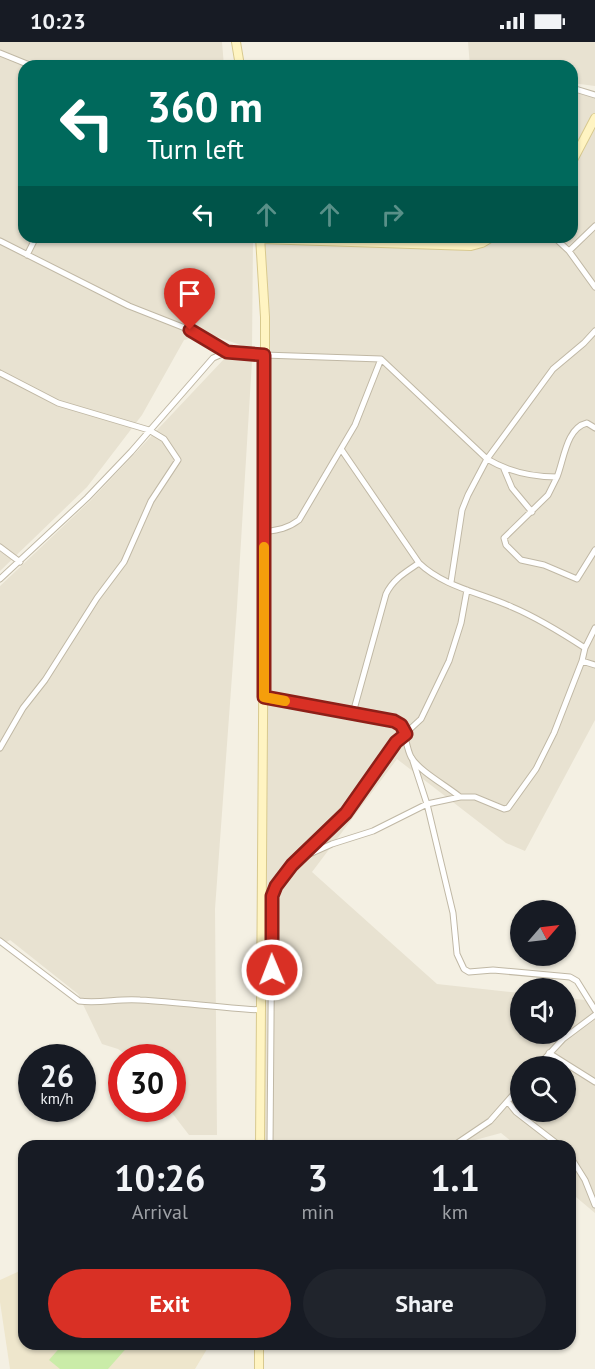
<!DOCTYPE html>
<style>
body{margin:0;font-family:"PT Sans",sans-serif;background:#20242c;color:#f1f3f6;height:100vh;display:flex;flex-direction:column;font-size:22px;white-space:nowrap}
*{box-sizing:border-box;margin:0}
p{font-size:20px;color:#9ea1a6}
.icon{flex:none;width:33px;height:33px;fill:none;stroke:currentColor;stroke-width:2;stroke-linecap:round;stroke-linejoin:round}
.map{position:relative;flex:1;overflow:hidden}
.drawer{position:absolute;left:18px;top:1098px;width:558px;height:210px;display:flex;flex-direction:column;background:#171b24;border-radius:18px;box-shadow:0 2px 4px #0004}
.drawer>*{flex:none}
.top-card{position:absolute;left:18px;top:18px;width:560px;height:183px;border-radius:18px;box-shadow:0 2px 4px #0004;background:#00695c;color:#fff;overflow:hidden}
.needle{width:39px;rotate:62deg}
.buttons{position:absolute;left:510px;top:858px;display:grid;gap:12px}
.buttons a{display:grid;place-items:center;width:66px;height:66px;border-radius:50%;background:#171b24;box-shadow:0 2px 4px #0004;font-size:30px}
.speed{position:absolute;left:18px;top:1002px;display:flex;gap:12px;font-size:30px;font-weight:700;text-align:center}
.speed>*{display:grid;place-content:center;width:78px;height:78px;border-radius:50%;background:#171b24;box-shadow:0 2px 4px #0004;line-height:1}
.speed small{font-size:15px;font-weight:400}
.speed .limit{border:9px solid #d22;background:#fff;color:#111}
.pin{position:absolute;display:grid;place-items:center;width:51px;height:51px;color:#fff;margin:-62px -26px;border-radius:50% 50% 50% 0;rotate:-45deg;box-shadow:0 0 6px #0007}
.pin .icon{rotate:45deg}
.me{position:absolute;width:66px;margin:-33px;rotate:359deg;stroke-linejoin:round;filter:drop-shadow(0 0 4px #0008)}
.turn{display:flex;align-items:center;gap:21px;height:126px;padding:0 30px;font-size:27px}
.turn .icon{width:78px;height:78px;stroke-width:2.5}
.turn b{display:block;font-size:42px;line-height:51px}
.lanes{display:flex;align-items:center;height:57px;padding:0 30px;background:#0003;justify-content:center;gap:30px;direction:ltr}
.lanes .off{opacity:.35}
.eta{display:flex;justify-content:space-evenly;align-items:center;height:102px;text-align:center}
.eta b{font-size:36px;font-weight:800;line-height:42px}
.primary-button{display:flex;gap:12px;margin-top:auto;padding:12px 30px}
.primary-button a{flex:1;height:69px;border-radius:36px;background:#d93025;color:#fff;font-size:24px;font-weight:800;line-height:69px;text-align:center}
.primary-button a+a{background:#20242c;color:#f1f3f6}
.status{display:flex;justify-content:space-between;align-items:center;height:42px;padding:0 30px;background:#171b24;direction:ltr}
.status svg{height:16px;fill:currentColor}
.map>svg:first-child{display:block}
.residential{fill:#e8e2d1;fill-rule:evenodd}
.education{fill:#eee6cc}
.green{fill:#caeca8}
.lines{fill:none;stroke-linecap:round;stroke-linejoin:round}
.street-casing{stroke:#c0b8a5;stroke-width:7}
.secondary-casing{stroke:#d8c98e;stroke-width:10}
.street{stroke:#fff;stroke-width:5}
.secondary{stroke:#fff4c2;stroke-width:8}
.route-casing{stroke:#8d1f18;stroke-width:15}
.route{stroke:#d93025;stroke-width:10}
.slow{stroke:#f59e0b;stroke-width:10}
</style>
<div class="status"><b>10:23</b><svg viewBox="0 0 49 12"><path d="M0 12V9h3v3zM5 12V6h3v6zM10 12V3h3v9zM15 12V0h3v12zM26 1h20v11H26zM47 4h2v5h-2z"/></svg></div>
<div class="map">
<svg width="595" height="1327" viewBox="0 0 595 1327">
<rect width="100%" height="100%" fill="#f4f0e3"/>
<path class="residential" d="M0,0H222L224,24H24V195H252L253,198L252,307L209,292L184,298L142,373L87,445L0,529Z
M468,0H595V44L572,41V24H470Z
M572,46L595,52V678L525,809L506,801L397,717L312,830L437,942L520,951V992H566V956L595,959V1171L570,1150V1104H517L501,1091L453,1104H260L264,655L260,195H572ZM520,1024H566V1070H520Z
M224,317L252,319L237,565L215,867L217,1093H189L169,1067L172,1066V1016L129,1015L118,1007L102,1002L78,952L10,898L0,904V544L91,458Z"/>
<path class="education" d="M24,1227V1302H210L195,1327H10L0,1260V1238Z"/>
<path class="green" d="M63,1302H130L108,1327H60L49,1318Z"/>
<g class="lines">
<g class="street-casing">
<path id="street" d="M0,11L32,24
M572,46L595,53
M554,195L569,209L595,245
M0,199L129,264L190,288L227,310
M569,209L595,184
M27,213L36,195
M595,289L584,301L553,327L487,417C509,430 531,435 557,435C564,418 566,386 587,381L595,386
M0,331L58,361L149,388L164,397L178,418L151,459L124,520L97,556L45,638L23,666L0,706
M341,407L419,521
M504,427L512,446L532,470
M557,435L548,453L504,496L506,503L521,518L544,523L577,537L595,508
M264,490C278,488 287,487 299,478L355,383L381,317
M0,505L20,520
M0,537L87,456L131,410L213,316L227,310L264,313L381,317L487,417L468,453L462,468L451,540
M585,606L595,586
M264,655L353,671L386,552C393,537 406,530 419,521C444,545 481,551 512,565C538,576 562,591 585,606L582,619L595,623
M353,671L385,676L401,683C406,693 406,705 411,715C419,729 447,744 460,755
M412,716L427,762L453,871L457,912L464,927L469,930L493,928L570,935L577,939L595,968
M305,814L332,802L373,789L427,762L460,755H475L504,767L508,766L536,727L554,691L582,619
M0,899L79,959C100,962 119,956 140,958C180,960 221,966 262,968
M549,1011L595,1040
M538,1024L563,997L595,973
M508,1060L516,1070L560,1104
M270,1104L272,854L284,832L346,771L396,700L421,677L449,619L461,581L467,548
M453,1104L490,1079L520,1045
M570,1114L585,1138L595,1163"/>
</g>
<g class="secondary-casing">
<path id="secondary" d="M236,0L240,24
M572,120L595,76
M261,197L471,204L482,201L492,195
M260,1104L265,397V275L260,195
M259,1302V1327"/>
</g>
<use href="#street" class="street"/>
<use href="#secondary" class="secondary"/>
</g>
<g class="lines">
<g class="route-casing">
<path id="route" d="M190,288L227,310L264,313V655L394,679L401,683L406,692L396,700L346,771L292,823L276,844L272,854V928"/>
</g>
<use href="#route" class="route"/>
<path class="slow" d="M264,505V655L285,659"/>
</g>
</svg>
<div class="buttons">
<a><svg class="needle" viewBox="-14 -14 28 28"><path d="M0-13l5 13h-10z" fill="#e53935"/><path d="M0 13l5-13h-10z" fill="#9ea1a6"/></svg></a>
<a><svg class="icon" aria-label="sound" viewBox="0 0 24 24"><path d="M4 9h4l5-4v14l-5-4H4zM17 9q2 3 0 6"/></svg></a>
<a><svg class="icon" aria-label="search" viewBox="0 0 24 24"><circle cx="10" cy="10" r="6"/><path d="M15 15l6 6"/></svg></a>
</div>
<div class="speed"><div>26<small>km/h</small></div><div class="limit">30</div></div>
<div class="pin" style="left:190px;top:288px;background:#d93025"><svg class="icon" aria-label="arrive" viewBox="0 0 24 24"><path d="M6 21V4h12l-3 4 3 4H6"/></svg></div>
<svg class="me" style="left:272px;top:928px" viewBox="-20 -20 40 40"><circle r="17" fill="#d93025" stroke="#fff" stroke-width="3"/><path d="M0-11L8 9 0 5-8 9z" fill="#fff"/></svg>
<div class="top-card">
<div class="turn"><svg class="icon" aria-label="left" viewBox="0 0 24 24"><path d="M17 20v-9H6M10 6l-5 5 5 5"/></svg><div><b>360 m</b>Turn left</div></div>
<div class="lanes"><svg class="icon" aria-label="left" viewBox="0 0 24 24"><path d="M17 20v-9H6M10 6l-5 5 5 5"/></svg><svg class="icon off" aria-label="ahead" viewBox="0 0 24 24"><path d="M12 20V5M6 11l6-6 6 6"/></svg><svg class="icon off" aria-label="ahead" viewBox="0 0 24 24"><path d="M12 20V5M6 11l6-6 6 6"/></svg><svg class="icon off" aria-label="right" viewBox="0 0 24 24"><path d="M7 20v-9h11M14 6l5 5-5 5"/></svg></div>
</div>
<section class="drawer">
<div class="eta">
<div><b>10:26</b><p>Arrival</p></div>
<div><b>3</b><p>min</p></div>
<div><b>1.1</b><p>km</p></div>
</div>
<div class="primary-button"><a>Exit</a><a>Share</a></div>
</section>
</div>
